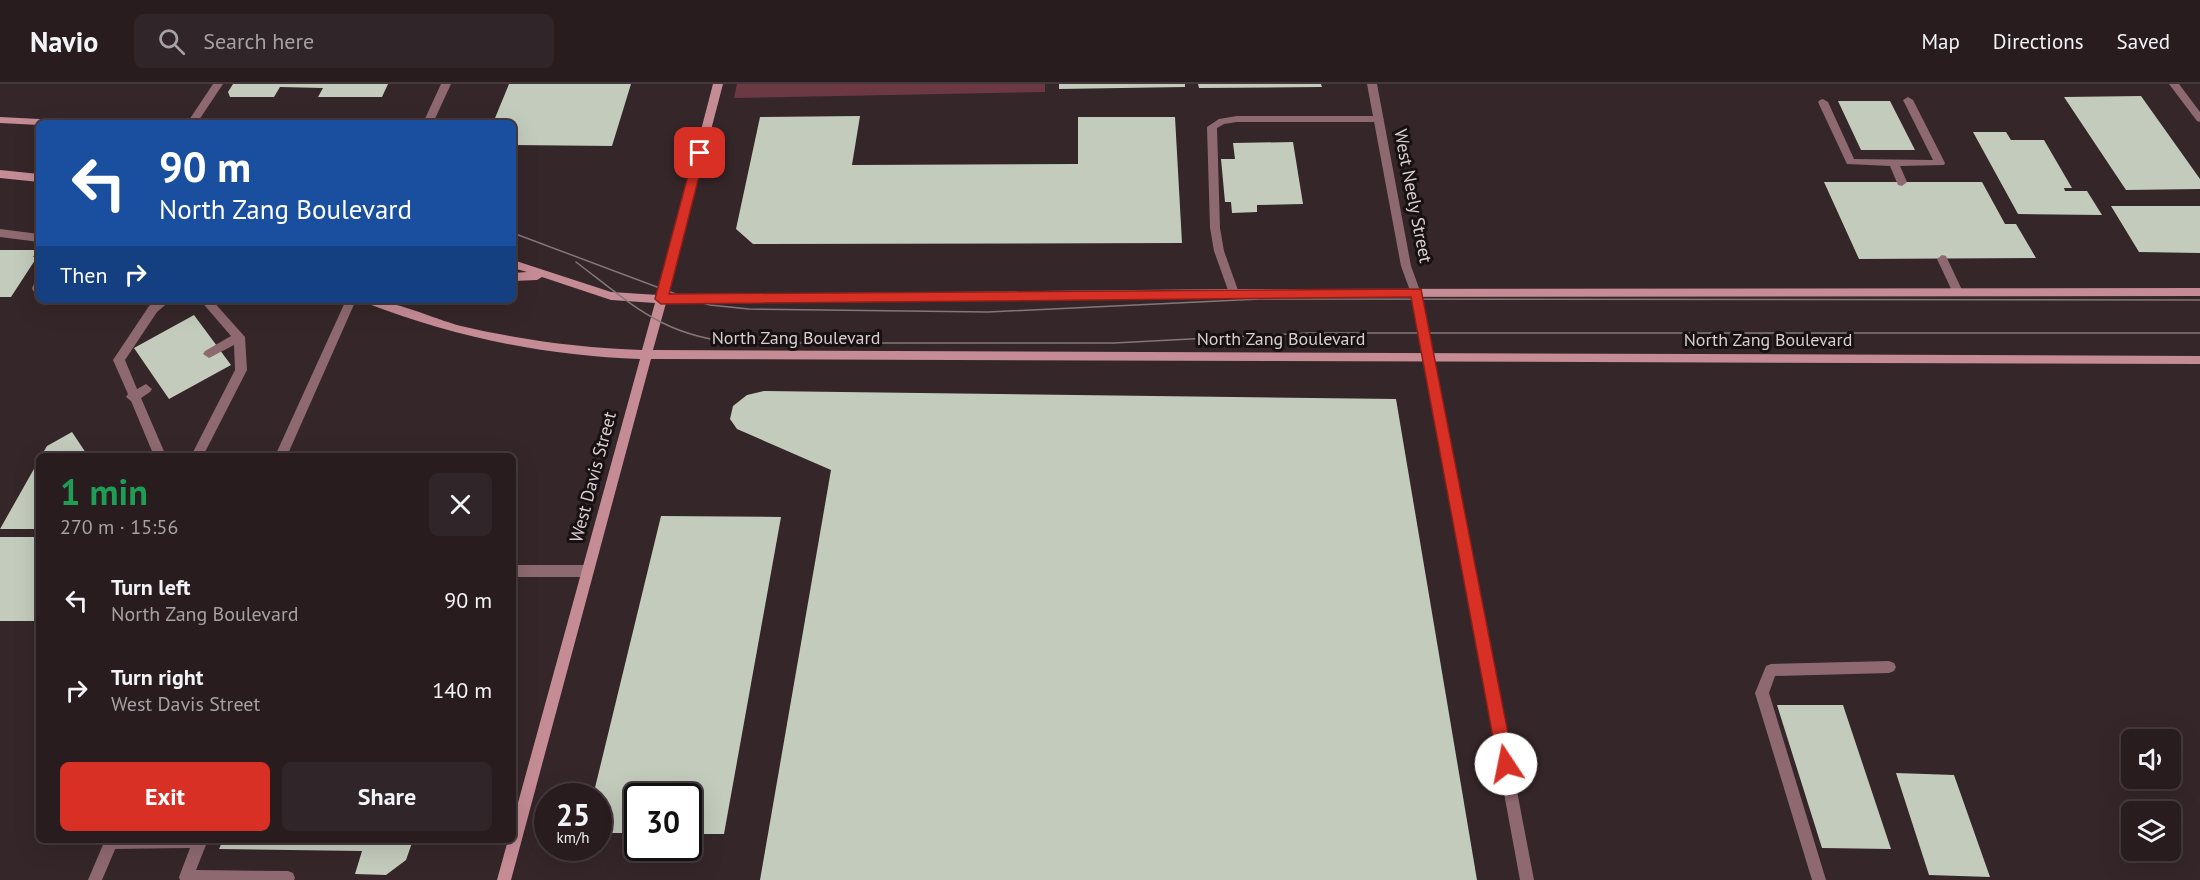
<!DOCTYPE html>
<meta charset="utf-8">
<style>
body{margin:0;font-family:"PT Sans",sans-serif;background:#302528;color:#f1f3f6;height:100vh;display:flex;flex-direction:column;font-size:22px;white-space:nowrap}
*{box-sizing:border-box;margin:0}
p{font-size:20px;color:#a5a1a4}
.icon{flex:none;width:33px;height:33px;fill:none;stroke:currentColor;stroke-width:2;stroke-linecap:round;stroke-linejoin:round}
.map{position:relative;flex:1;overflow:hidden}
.panel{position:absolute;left:36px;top:369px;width:480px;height:390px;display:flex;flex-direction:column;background:#281c1f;border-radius:9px;box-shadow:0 6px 24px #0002,0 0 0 2px #443a3d}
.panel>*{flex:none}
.banner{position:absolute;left:36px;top:36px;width:480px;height:183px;border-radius:9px;box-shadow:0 6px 24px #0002,0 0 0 2px #443a3d;background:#1a4fa0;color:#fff;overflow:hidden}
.controls{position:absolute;left:2121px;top:645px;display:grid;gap:12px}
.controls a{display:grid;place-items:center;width:60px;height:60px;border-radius:9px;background:#281c1f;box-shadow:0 6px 24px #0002,0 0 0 2px #443a3d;font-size:30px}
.speed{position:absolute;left:534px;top:699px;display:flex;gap:12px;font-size:30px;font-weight:700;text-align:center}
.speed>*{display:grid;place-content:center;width:78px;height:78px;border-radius:50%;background:#281c1f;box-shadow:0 6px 24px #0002,0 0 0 2px #443a3d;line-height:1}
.speed small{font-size:15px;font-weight:400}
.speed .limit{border:3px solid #111;border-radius:9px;background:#fff;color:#111}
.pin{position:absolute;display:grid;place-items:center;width:51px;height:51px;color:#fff;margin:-26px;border-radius:12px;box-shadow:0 3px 9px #0006}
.me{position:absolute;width:66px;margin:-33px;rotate:349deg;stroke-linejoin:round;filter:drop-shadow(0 0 4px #0008)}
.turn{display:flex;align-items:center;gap:21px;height:126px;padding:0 24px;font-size:27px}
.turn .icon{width:78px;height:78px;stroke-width:2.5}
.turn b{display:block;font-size:42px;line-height:51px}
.then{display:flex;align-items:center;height:57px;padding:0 24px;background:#0003;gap:12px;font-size:22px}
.round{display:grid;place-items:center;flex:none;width:63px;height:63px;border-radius:9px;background:#302528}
.overview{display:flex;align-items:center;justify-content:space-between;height:102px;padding:0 24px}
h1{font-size:36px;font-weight:800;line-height:45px;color:#1e9e55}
.cta{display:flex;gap:12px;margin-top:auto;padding:12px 24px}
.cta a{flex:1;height:69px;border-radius:9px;background:#d93025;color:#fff;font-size:24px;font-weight:800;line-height:69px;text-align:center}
.cta a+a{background:#302528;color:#f1f3f6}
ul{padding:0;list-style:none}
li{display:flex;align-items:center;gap:18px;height:90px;padding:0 24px}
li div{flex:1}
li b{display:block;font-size:22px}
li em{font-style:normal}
header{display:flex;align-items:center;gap:36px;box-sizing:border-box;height:84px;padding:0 30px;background:#281c1f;border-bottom:2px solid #443a3d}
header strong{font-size:28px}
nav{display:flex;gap:33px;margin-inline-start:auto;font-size:21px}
.search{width:420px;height:54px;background:#302528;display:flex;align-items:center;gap:15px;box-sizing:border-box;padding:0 21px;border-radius:9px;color:#a5a1a4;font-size:22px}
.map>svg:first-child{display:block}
.green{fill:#6c3843}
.building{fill:#c3cbbc}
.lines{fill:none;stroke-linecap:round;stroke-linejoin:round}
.service{fill:#8e6970;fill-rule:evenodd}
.minor{fill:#8e6970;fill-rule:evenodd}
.tertiary{fill:#8e6970;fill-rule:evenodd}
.secondary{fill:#c68c96;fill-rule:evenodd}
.tram{stroke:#847779;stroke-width:1.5}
.route{fill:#d93025;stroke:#8d1f18;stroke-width:1.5}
.labels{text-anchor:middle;stroke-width:6;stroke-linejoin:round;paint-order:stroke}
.street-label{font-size:18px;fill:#d9cfd0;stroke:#181113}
</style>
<header>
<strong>Navio</strong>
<div class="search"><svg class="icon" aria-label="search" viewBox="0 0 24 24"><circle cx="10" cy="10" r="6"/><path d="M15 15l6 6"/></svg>Search here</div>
<nav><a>Map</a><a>Directions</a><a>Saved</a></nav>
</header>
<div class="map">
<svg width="2200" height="796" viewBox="0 0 2200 796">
<rect width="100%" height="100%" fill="#352629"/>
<path class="green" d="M737,0H1045V8L734,14Z"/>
<path class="building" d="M233,0H388L382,13H318L323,4L280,3L274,13H230L228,8Z
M509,0H631L612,62L513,61V39H493Z
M1059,0H1185V3L1059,5Z
M1198,0H1321L1322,3L1199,4Z
M2141,12L2200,95V105L2126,106L2064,13Z
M1838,17H1890L1915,66H1861Z
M860,32L852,81L1078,80V33H1175L1182,159L753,160L736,145L760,33Z
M1973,48H2006L2011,56H2044L2072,104H2064L2065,107H2087L2102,131L2018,130Z
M1293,58L1303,120L1257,121V128L1232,129L1231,118H1225L1221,75H1235L1233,59Z
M1824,98H1982L2005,140H2016L2036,174L1859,175Z
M2111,122H2200V169L2139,168Z
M0,166H38L33,173H37L11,213H0Z
M194,231L231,281L169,315L134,264Z
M764,307L1396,315L1477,796H760L831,386L737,345L730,335L733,322L747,311Z
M72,348L88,372H41L47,362Z
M39,376V445H0Z
M661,432L781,433L724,750H688V712H638V749H598V712H593Z
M0,453H39V537H0Z
M1777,621H1843L1891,765L1822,764Z
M1896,689L1954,691L1990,793L1929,791Z
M223,756H413L406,776L386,791L355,790L362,767L219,765Z"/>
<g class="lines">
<path class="service" d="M213,0H223L197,39H187Z
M1908,13L1913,16L1945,79L1944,81L1900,82L1907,98L1902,102L1898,101L1890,82L1847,80L1818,18L1820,16L1823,15L1828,18L1854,75L1933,76L1903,16Z
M1237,32H1379L1384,35L1379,38H1237L1224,40L1217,44L1220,144L1224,167L1239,209L1234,213L1229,209L1214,167L1210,144L1207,43L1219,35Z
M0,145L39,150V158L0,153Z
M1942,171L1946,172L1963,208L1962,211L1958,212L1954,211L1937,175Z
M39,197V207H33L32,204L35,198Z
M158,216H171L157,228L125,276L137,305L146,300L152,305L150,308L141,314L166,372H154L131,317L126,313L128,310L113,276L149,222Z
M200,216H212L245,253L247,286L203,372H191L235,286L234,261L209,274L203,270L205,267L231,252Z
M513,481H587L591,483L593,487L591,491L587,493H513Z
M1889,577L1894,579L1896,583L1894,587L1889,589L1775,592L1769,609L1826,796H1812L1755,609L1766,582L1771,580Z
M105,756H208L196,786L288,787L293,789L295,794L294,796H180L179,793L190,764L111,765L106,763Z"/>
<path class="minor" d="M441,0H451L433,39H423Z
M1367,0H1377L1411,182L1423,215L1534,796H1520L1419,249L1413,215L1401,182Z
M346,216H356L287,372H275Z
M105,756H119L102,796H88Z"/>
<path class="tertiary" d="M2169,0H2179L2200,28V38L2197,37Z"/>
<path class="secondary" d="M713,0H723L668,211L1234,205L2200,204V212L1234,213L666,219L653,266L2200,272V280L651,275L511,796H497L508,756H513V737L640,275C546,272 454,253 366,219L365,216C395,216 431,234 461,242C521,256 581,264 642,266L655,219L611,216L542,193L537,196L513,197V189L527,188L513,184V176L611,208L658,211Z
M0,33L59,36L64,39H39V41L0,39Z
M0,86L39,90V98L0,94Z"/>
<path class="tram" d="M513,149L689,215L710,221L749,225L988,228L1260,215L2200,216
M576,178C634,222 665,254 742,259H1114L1308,249H2200"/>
</g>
<path class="route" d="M700,65L705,69L669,210L1421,205L1514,680L1511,686L1506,688L1500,686L1498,680L1411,213L661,220L655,215L694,69Z"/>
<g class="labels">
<g class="street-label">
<text transform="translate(1413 112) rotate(79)" y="6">West Neely Street</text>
<text x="796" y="260">North Zang Boulevard</text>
<text x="1281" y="261">North Zang Boulevard</text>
<text x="1768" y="262">North Zang Boulevard</text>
<text transform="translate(593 393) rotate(-75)" y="6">West Davis Street</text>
</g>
</g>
</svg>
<div class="controls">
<a><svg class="icon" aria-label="sound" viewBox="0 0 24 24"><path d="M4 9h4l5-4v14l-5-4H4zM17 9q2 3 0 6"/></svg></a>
<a><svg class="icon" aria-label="layers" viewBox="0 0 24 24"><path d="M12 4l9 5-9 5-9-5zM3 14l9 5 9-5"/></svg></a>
</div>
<div class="speed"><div>25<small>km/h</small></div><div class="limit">30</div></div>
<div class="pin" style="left:700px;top:69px;background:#d93025"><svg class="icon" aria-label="arrive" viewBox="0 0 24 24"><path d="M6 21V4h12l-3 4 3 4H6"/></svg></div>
<svg class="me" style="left:1506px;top:680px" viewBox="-20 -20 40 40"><circle r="19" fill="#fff"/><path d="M0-13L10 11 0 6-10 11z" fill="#d93025"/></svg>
<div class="banner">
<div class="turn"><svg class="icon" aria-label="left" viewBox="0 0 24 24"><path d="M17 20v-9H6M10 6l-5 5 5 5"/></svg><div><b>90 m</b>North Zang Boulevard</div></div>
<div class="then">Then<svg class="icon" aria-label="right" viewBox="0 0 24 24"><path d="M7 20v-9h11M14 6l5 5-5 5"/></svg></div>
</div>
<section class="panel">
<div class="overview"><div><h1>1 min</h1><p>270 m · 15:56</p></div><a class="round"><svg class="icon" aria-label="close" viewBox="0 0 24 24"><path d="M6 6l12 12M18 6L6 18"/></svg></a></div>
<ul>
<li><svg class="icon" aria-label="left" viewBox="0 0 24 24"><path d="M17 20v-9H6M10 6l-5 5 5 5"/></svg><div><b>Turn left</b><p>North Zang Boulevard</p></div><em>90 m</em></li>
<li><svg class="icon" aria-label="right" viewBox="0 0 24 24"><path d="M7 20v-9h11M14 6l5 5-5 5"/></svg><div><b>Turn right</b><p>West Davis Street</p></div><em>140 m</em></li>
</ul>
<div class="cta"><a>Exit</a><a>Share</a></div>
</section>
</div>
